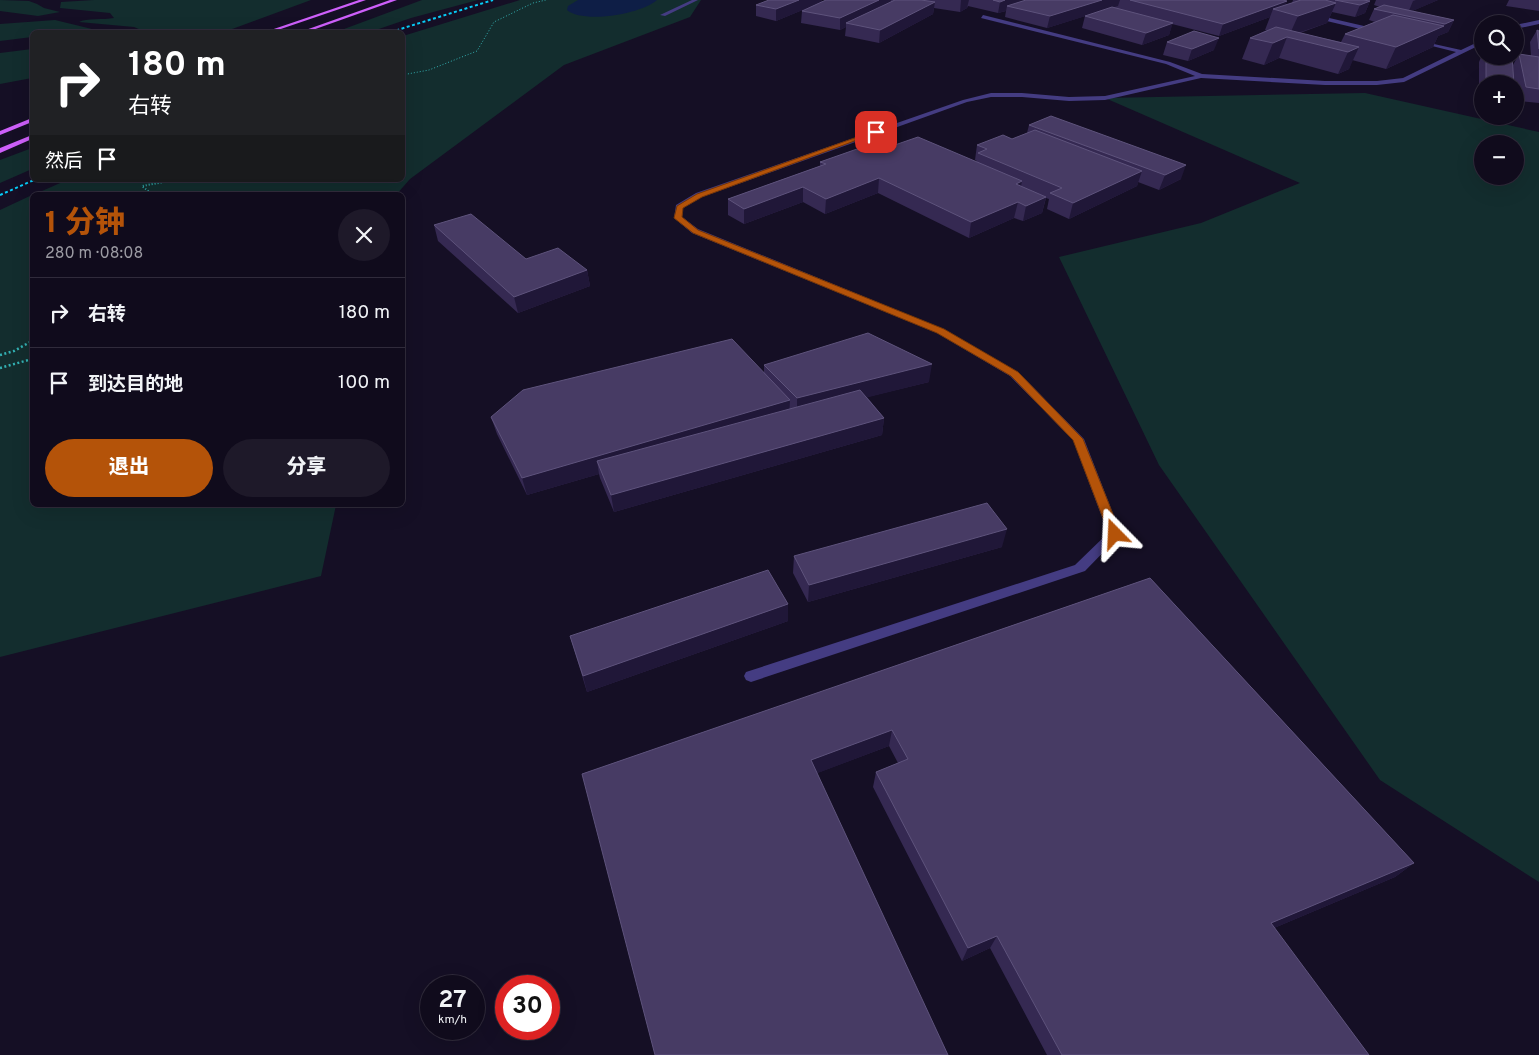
<!DOCTYPE html>
<html lang="zh">
<meta charset="utf-8">
<style>
body{margin:0;font-family:Overpass,"Noto Sans SC",sans-serif;background:#1e1929;color:#f1f3f6;height:100vh;display:flex;flex-direction:column;font-size:19px;white-space:nowrap}
*{box-sizing:border-box;margin:0}
p{font-size:16px;color:#9c9ba3}
.icon{flex:none;width:28px;height:28px;fill:none;stroke:currentColor;stroke-width:2;stroke-linecap:round;stroke-linejoin:round}
.map{position:relative;flex:1;overflow:hidden}
.side{position:absolute;left:30px;top:192px;width:375px;height:315px;display:flex;flex-direction:column;background:#100b1c;border-radius:8px;box-shadow:0 5px 20px #0002,0 0 0 1px #302b3b}
.side>*{flex:none}
.guide{position:absolute;left:30px;top:30px;width:375px;height:152px;border-radius:8px;box-shadow:0 5px 20px #0002,0 0 0 1px #302b3b;background:#202124;color:#fff;overflow:hidden}
.buttons{position:absolute;left:1474px;top:15px;display:grid;gap:10px}
.buttons a{display:grid;place-items:center;width:50px;height:50px;border-radius:50%;background:#100b1c;box-shadow:0 5px 20px #0002,0 0 0 1px #302b3b;font-size:25px}
.speed{position:absolute;left:420px;top:975px;display:flex;gap:10px;font-size:25px;font-weight:700;text-align:center}
.speed>*{display:grid;place-content:center;width:65px;height:65px;border-radius:50%;background:#100b1c;box-shadow:0 5px 20px #0002,0 0 0 1px #302b3b;line-height:1}
.speed small{font-size:12px;font-weight:400}
.speed .limit{border:8px solid #d22;background:#fff;color:#111}
.pin{position:absolute;display:grid;place-items:center;width:42px;height:42px;color:#fff;margin:-21px;border-radius:10px;box-shadow:0 2px 8px #0006}
.me{position:absolute;width:55px;margin:-28px;rotate:339deg;stroke-linejoin:round;filter:drop-shadow(0 0 4px #0008)}
.turn{display:flex;align-items:center;gap:18px;height:105px;padding:0 15px;font-size:22px}
.turn .icon{width:65px;height:65px;stroke-width:2.5}
.turn b{display:block;font-size:35px;line-height:42px}
.then{display:flex;align-items:center;height:48px;padding:0 15px;background:#0003;gap:10px;font-size:19px}
.round{display:grid;place-items:center;flex:none;width:52px;height:52px;border-radius:26px;background:#1e1929}
.head{display:flex;align-items:center;justify-content:space-between;height:85px;padding:0 15px}
h1{font-size:30px;font-weight:800;line-height:38px;color:#b45309}
.cta{display:flex;gap:10px;margin-top:auto;padding:10px 15px}
.cta a{flex:1;height:58px;border-radius:30px;background:#b45309;color:#fff;font-size:20px;font-weight:800;line-height:58px;text-align:center}
.cta a+a{background:#1e1929;color:#f1f3f6}
ul{padding:0;list-style:none}
li{display:flex;align-items:center;gap:15px;height:70px;padding:0 15px;border-top:1px solid #302b3b}
li div{flex:1}
li b{display:block;font-size:19px}
li em{font-style:normal}
.map>svg:first-child{display:block}
.green{fill:#132d2e;fill-rule:evenodd}
.water{fill:#0e1e46}
.lines{fill:none;stroke-linecap:round;stroke-linejoin:round}
.path-far2{stroke:#33b1b3;stroke-width:1;stroke-dasharray:1 2;stroke-linecap:butt}
.path-far1{stroke:#33b1b3;stroke-width:2;stroke-dasharray:1 2;stroke-linecap:butt}
.path{stroke:#33b1b3;stroke-width:2.5;stroke-dasharray:2 2.5;stroke-linecap:butt}
.minor{fill:#443c82;fill-rule:evenodd}
.major{fill:#cd5ffa;fill-rule:evenodd}
.rail{stroke:#07ccf7;stroke-width:2;stroke-dasharray:3 2.5;stroke-linecap:butt}
.wall{fill:#352952}
.shaded-wall{fill:#201738}
.building{fill:#473b64;stroke:#5e537c}
.route{fill:#b45309;stroke:#753606}
</style>
<div class="map">
<svg width="1539" height="1055" viewBox="0 0 1539 1055">
<rect width="100%" height="100%" fill="#150f25"/>
<path class="green" d="M0,0L29,1L37,4L44,8L60,12L38,16L0,11Z
M94,0H311L224,32H146L134,27L79,22C86,18 104,20 114,18L110,13L60,8L61,2Z
M422,0H478L411,18L370,32H336Z
M520,0H701L690,17L564,65L410,179L396,195H33L67,180H402L403,36Z
M55,20L96,30V32H32V37L0,41V24Z
M32,49V78L0,84V53Z
M1365,93L1539,132V882L1380,780L1159,465L1059,257L1201,223L1300,183L1105,98ZM1482,144H1515V176H1482Z
M32,148V169L0,183V160Z
M32,195V505H336L321,576L0,657V210Z"/>
<path class="water" d="M578,0H657C642,14 583,24 567,10L568,6Z"/>
<g class="lines">
<path class="path-far2" d="M402,75L429,70L477,51L494,22L533,3L546,0"/>
<path class="path-far1" d="M153,195L142,186L175,180"/>
<path class="path" d="M0,355L14,351L32,341
M0,368L32,359"/>
<path class="minor" d="M692,0H698L665,16L660,15Z
M1312,14L1377,29L1380,31L1377,33L1310,17Z
M983,15L1170,62L1202,74L1325,81H1377L1403,78L1456,52L1416,42V40L1461,50L1480,41L1482,40V44L1404,82L1377,85H1325L1201,78L1105,100L1069,101L1022,97H991L967,102L702,197L683,208L682,217L698,229L943,329L1018,372L1084,439L1121,534L1085,571L751,682L746,680L744,676L746,672L1075,565L1108,533L1073,440L1010,376L937,333L692,233L674,218L676,205L696,193L963,100L991,93H1022L1069,97L1105,96L1195,76L1166,64L981,18Z
M1539,20V24L1515,29V25Z"/>
<path class="major" d="M359,0H366L272,32H265Z
M390,0H397L307,32H300Z
M32,118V122L0,135V131Z
M32,135V139L0,153V148Z"/>
<path class="rail" d="M391,32L493,0
M0,195L34,180"/>
</g>
<path class="wall" d="M822,0V2L826,0H1283L1287,1L1285,5L1293,3H1292L1293,0H1371L1368,1H1370L1365,13L1355,17L1332,12L1327,23L1300,33L1341,42L1345,34L1375,22L1369,20L1374,9L1380,7L1374,5L1376,0H1438L1412,11L1454,20L1448,32L1438,36L1433,47L1386,69L1352,60L1349,69L1338,74L1279,58L1264,65L1242,59L1250,38L1267,30H1265L1270,17L1219,36L1172,24L1169,35L1142,45L1082,28L1085,16L1047,28L1005,17L1006,11L998,13L968,6L967,8L960,12L934,8L933,14L879,43L845,36L846,27L840,30L801,23L802,11L812,6L776,21L756,16V5Z
M1509,0H1539V11L1506,6Z
M1537,30L1539,31V103L1518,101L1514,78V84H1482V94L1479,93V62L1482,55V56H1512L1513,65L1519,54L1531,56L1530,42Z
M1167,42L1214,50L1188,61L1163,55Z
M1029,125L1181,179L1159,190L1138,182L1137,186L1069,219L1047,209L1049,199L1046,198L1042,213L1023,221L1014,218L969,238L878,193L825,214L803,202L744,224L728,215V199L820,166V162L889,147L977,162V161L975,160L977,145L1012,139L1027,133Z
M434,225L526,259L587,270L590,286L518,313L438,241Z
M764,365L929,382L867,397L884,418L882,435L614,512L600,478L599,474L527,495L497,434L491,417L764,373Z
M1002,547L808,602L793,573L794,556Z
M1150,578L1414,863L1395,877L1274,928L1369,1055H1047L990,948L962,961L873,787L876,772L898,763L889,746L817,773L582,774Z
M788,604V621L587,692L570,636Z"/>
<path class="shaded-wall" d="M799,0H822V2L776,21V9Z
M879,0H891L890,6L846,23V27L840,30V18Z
M961,0H969L967,8L960,12Z
M1005,0H1041L1007,6L1006,11L998,13L1000,2Z
M1102,0H1120L1118,6L1047,28L1050,16Z
M1416,0H1438L1408,13L1413,1Z
M1287,1L1283,12L1273,9L1270,17L1219,36L1223,24Z
M1370,1L1365,13L1355,17L1360,5Z
M935,2L933,14L879,43L880,30Z
M1336,3L1327,23L1289,36L1298,16Z
M1454,20L1448,32L1438,36L1433,47L1386,69L1396,47L1444,26L1445,24Z
M1173,23L1169,35L1142,45L1146,33Z
M1287,37L1279,58L1264,65L1273,43Z
M1219,38L1214,50L1188,61L1192,49Z
M1359,47L1349,69L1338,74L1348,52Z
M1186,165L1181,179L1159,190L1165,175Z
M1142,171L1137,186L1069,219L1073,203Z
M879,178L878,193L825,214L826,199Z
M1022,181L1019,197L1016,184Z
M803,187V202L744,224V209Z
M1046,197L1042,213L1023,221L1026,206Z
M1018,202L1014,218L969,238L971,222Z
M587,270L590,286L518,313L514,297Z
M932,364L929,382L797,415V398Z
M790,400L789,418L597,461L599,474L527,495L522,478Z
M884,418L882,435L614,512L611,495Z
M1007,529L1002,547L808,602L809,585Z
M788,604V621L587,692L583,676Z
M892,730L889,746L810,776L811,760Z
M1414,863L1395,877L1255,936L1271,923Z
M997,936L990,948L962,961L968,948Z"/>
<path class="building" d="M769,0H799L776,9L756,5Z
M826,0H879L840,18L802,11Z
M895,0H921L935,2L880,30L846,23Z
M993,0H1005L1000,2Z
M1026,0H1102L1050,16L1007,6Z
M1130,0H1283L1287,1L1223,24Z
M1301,0H1325L1336,3L1298,16L1273,9Z
M1335,0H1363L1370,1L1360,5Z
M1384,5L1454,20L1445,24L1374,9Z
M1112,7L1173,23L1146,33L1085,16Z
M1393,15L1444,26L1396,47L1345,34Z
M1276,27L1359,47L1348,52L1287,37L1273,43L1250,38Z
M1537,30L1539,31V49Z
M1194,31L1219,38L1192,49L1167,42Z
M1519,54L1539,57V89L1526,87Z
M1486,56H1512L1514,84L1486,80Z
M1051,116L1186,165L1165,175L1029,125Z
M1035,130L1142,171L1073,203L1050,193L1062,188L978,153L987,149L977,145L1003,135L1012,139Z
M918,137L1022,181L1016,184L1046,197L1026,206L1018,202L971,222L879,178L826,199L803,187L744,209L728,199L826,164L820,162L877,142L889,147Z
M471,214L526,259L558,248L587,270L514,297L434,225Z
M868,333L932,364L797,398L764,365Z
M732,339L790,400L522,478L491,417L523,390Z
M860,390L884,418L611,495L597,461Z
M987,503L1007,529L809,585L794,556Z
M768,570L788,604L583,676L570,636Z
M1150,578L1414,863L1271,923L1369,1055H1062L997,936L968,948L876,772L908,759L892,730L811,760L948,1055H655L582,774Z"/>
<path class="route" d="M874,131L879,132L702,197L683,208L682,217L698,230L944,329L1018,372L1083,439L1121,534L1119,537L1115,538L1109,534L1073,440L1011,376L937,333L693,233L674,218L677,206L697,194Z"/>
</svg>
<div class="buttons">
<a><svg class="icon" aria-label="search" viewBox="0 0 24 24"><circle cx="10" cy="10" r="6"/><path d="M15 15l6 6"/></svg></a>
<a>+</a>
<a>−</a>
</div>
<div class="speed"><div>27<small>km/h</small></div><div class="limit">30</div></div>
<div class="pin" style="left:876px;top:132px;background:#d93025"><svg class="icon" aria-label="arrive" viewBox="0 0 24 24"><path d="M6 21V4h12l-3 4 3 4H6"/></svg></div>
<svg class="me" style="left:1115px;top:534px" viewBox="-20 -20 40 40"><path d="M0-17L14 15 0 8-14 15z" fill="#b45309" stroke="#fff" stroke-width="4"/></svg>
<div class="guide">
<div class="turn"><svg class="icon" aria-label="right" viewBox="0 0 24 24"><path d="M7 20v-9h11M14 6l5 5-5 5"/></svg><div><b>180 m</b>右转</div></div>
<div class="then">然后<svg class="icon" aria-label="arrive" viewBox="0 0 24 24"><path d="M6 21V4h12l-3 4 3 4H6"/></svg></div>
</div>
<section class="side">
<div class="head"><div><h1>1 分钟</h1><p>280 m · 08:08</p></div><a class="round"><svg class="icon" aria-label="close" viewBox="0 0 24 24"><path d="M6 6l12 12M18 6L6 18"/></svg></a></div>
<ul>
<li><svg class="icon" aria-label="right" viewBox="0 0 24 24"><path d="M7 20v-9h11M14 6l5 5-5 5"/></svg><div><b>右转</b></div><em>180 m</em></li>
<li><svg class="icon" aria-label="arrive" viewBox="0 0 24 24"><path d="M6 21V4h12l-3 4 3 4H6"/></svg><div><b>到达目的地</b></div><em>100 m</em></li>
</ul>
<div class="cta"><a>退出</a><a>分享</a></div>
</section>
</div>
